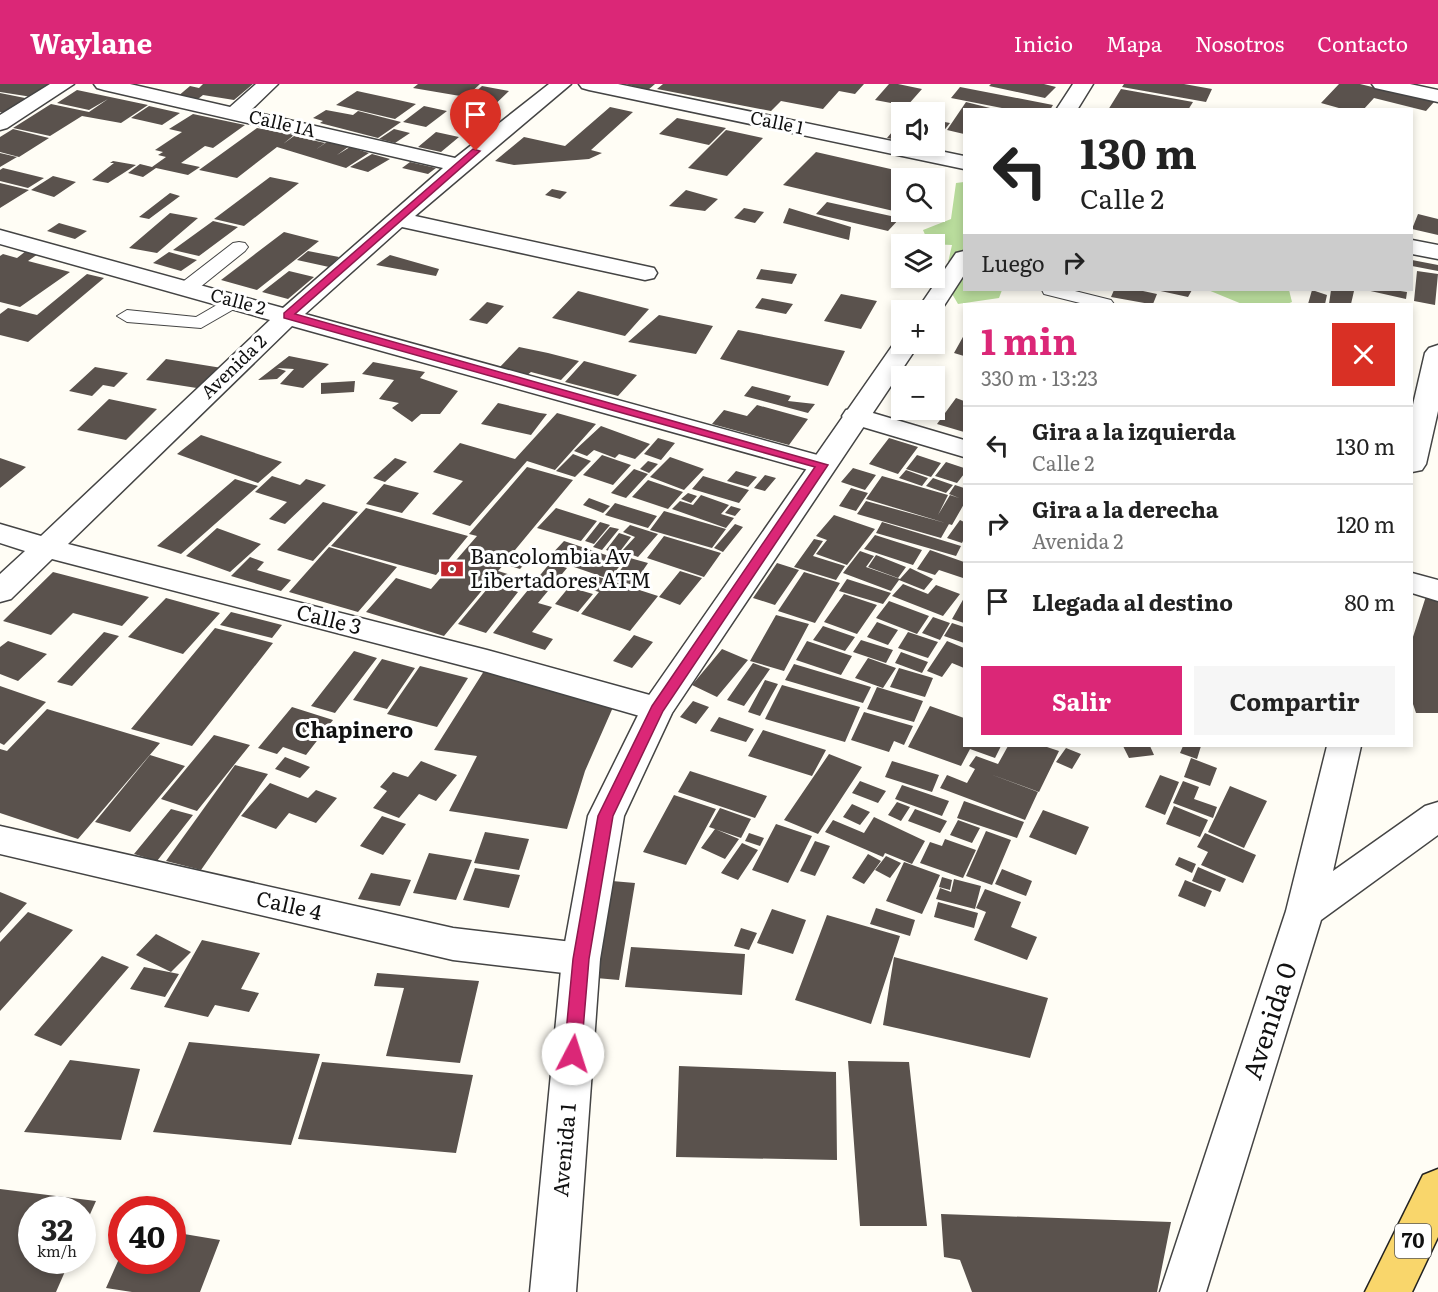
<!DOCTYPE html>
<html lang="es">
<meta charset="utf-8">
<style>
body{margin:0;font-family:Literata,serif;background:#f6f6f6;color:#222;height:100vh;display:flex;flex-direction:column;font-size:22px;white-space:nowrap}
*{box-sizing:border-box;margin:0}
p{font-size:20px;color:#767676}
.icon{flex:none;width:33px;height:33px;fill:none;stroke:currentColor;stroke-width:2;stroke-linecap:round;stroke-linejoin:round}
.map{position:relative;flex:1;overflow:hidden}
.details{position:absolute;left:963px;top:219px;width:450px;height:444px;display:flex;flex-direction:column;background:#fff;border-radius:0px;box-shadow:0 3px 9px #0003}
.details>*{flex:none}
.hud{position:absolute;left:963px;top:24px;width:450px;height:183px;border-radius:0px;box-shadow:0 3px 9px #0003;background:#fff;color:#222;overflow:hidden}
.fabs{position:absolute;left:891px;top:18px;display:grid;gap:12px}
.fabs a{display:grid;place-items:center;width:54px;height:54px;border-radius:0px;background:#fff;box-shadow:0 3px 9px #0003;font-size:30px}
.speed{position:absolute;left:18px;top:1112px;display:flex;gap:12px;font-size:30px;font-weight:700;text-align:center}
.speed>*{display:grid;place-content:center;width:78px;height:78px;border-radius:50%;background:#fff;box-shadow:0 3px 9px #0003;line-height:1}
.speed small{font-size:15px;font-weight:400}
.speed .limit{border:9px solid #d22;background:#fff;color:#111}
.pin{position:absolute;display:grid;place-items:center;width:51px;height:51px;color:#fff;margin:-62px -26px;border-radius:50% 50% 50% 0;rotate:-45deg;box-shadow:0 0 6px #0007}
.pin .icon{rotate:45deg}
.me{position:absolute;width:66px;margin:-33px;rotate:5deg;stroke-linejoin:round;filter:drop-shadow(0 0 4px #0008)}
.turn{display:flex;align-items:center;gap:21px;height:126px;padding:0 18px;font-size:27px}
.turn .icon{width:78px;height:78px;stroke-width:2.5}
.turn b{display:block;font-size:42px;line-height:51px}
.then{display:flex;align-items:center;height:57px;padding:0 18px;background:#0003;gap:12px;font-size:22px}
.round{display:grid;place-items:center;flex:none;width:63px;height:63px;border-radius:0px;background:#f6f6f6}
.headline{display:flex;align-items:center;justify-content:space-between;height:102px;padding:0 18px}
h1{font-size:36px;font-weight:700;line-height:45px;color:#db2777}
.primary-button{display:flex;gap:12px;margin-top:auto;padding:12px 18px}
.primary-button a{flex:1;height:69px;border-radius:0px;background:#db2777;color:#fff;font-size:24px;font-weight:700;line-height:69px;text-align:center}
.primary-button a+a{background:#f6f6f6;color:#222}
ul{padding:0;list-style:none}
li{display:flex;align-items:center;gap:18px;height:78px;padding:0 18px;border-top:2px solid #e0e0e0}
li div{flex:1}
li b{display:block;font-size:22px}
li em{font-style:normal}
header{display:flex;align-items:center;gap:36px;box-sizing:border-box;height:84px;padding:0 30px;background:#db2777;color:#fff}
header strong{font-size:28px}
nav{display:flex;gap:33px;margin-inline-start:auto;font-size:21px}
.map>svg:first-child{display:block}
.forest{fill:#b9dc9c}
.building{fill:#5a524d}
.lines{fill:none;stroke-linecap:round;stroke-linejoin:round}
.service-casing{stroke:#444;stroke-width:2}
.minor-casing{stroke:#444;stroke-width:3}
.tertiary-casing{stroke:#444;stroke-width:3}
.primary-casing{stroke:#222;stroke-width:3}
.service{fill:#fff;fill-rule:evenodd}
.minor{fill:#fff;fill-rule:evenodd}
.tertiary{fill:#fff;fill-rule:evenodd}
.primary{fill:#f9d66b;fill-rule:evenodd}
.route{fill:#db2777;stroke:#8e194d;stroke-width:1.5}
.labels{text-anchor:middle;stroke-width:6;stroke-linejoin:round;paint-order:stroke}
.far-street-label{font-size:18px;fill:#111;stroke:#fff}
.shield{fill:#fff;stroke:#585858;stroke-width:1.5}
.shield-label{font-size:20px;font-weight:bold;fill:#111}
.poi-label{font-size:21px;fill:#111;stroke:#fff;text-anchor:start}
.street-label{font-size:21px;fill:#111;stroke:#fff}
.neighbourhood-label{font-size:22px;font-weight:bold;fill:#111;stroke:#fff}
.near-street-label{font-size:26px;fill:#111;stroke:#fff}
</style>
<header>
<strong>Waylane</strong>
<nav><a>Inicio</a><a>Mapa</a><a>Nosotros</a><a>Contacto</a></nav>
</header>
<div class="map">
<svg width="1438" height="1208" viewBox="0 0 1438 1208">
<rect width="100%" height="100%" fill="#fffdf5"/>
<path class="forest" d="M964,98V206H1002L999,214L958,220L944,196L952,161L929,160L923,146L951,135L956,99Z
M1208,206H1289L1292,218L1287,220H1242Z"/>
<path class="building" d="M0,0H52L32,13L0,8Z
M203,0H253L234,16L203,11L198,15L177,13L190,2L199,4Z
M418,0H480L466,13L413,4Z
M625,0H655L648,6Z
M663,0H864L855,10L839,7L823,25L781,17L771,27L657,5Z
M889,0H898L922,5L907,22L875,16Z
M991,0H1044L1056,3L1045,14L989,2Z
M1124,0H1184L1212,5L1206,18L1122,3Z
M1339,0H1360L1434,18L1426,27L1374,14L1363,26H1346L1321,19Z
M482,2L509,7L486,29L458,25Z
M960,3L1053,21L1050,26H1012L951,14Z
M1121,5L1193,18L1188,26H1108Z
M77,6L148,21L121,39L82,32L50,52L13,44L51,20L89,28L108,15L89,26L57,19Z
M357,7L394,15L416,20L395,35L336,21Z
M0,9L30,15L5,30L0,28Z
M966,18L998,26H964V50L947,46Z
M149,22L180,29L162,41L131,34Z
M424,22L447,27L426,43L403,38Z
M610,23L633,28L591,66L602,69L589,75L514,81L495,77L524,53L565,62Z
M326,26L353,31L358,27L401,38L378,54L320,39L323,37L313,34Z
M193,30L245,41L213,64L205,62L181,79L200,83L188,91L156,84L143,93L128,89L140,80L152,83L166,73L158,71L163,68L155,66L182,48L169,45Z
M677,34L726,44L709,61L659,50Z
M902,36V57L887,54Z
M934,36L950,39L934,59Z
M257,44L294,51L283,60L294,52L325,59L315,66L327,58L348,63L337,71L350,63L369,69L346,84L277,63L237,94L199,86Z
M13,45L49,54L19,73L0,68V53Z
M394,45L410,49L395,59L379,55Z
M726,46L763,54L727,92L688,84Z
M436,48L459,53L441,68L418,63Z
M816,68L930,94H902V129L783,101Z
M0,69L17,73L0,83Z
M372,70L390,75L368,88L350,83Z
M113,77L136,81L108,99L92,96L114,79H110Z
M410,78L436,84L428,90L402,84Z
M3,84L44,94L28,104L0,97V86Z
M53,92L76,98L54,113L31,106Z
M270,93L299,99L244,142L214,135Z
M0,99L29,106L0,124Z
M552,105L567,108L560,115L545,111Z
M686,106L718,115L705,127L669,122Z
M170,109L180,112L149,135L139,133Z
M827,118L900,134L888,147L816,130Z
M744,124L764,128L755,139L734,134Z
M789,124L851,143L849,156L783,139Z
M170,129L198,134L157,169L129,164Z
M1418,130L1438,135V151L1412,145Z
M213,137L238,143L199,172L173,166Z
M59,139L87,147L75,155L47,147Z
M284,148L319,157L257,206L221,196Z
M26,167L38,170L28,177L70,188L20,223L0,218V172L3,170L17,174Z
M308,167L339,173L329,183L297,176Z
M169,168L197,176L181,187L153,179Z
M390,171L439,185L436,192L376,181Z
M1412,176L1438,181V187L1412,182Z
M761,185L797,190L792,200L756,195Z
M289,187L314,193L288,215L262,208Z
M1417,187L1438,190L1435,221L1414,217Z
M87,190L104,194L28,258L0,251V230L8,224L37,231Z
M1114,206H1145L1143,207L1157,210L1153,220H1150L1111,213Z
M1156,206H1192L1188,213Z
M1312,206L1327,211L1325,220H1308Z
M1331,206L1354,207L1351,220H1329Z
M1366,206H1394L1407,208L1406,215Z
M578,207L649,225L625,252L552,234Z
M841,210L877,217L861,245L824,237Z
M762,214L793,220L786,230L755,224Z
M487,218L504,222L487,240L469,236Z
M659,231L713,242L696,270L628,258Z
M738,246L845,267L828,302L720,275Z
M964,251V272L954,269Z
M519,263L548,269L579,277L561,296L531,288L526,292L498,285Z
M289,272L329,280L303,304L280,300L294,285L277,284L286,287L277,295L258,296Z
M166,275L222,284L203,305L146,296Z
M584,277L637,291L618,312L565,298Z
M373,278L425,288L420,294L458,307L440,330H421L412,338L392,324L399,319L379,315L394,296L362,290Z
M95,283L128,289L114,303L103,301L92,312L69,307Z
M355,297L354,308L321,310V299Z
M752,302L791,312L788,317L815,320L808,329L744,312Z
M956,314L964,317V348L937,340Z
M109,315L157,325L126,356L77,346Z
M498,319L540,329L547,330L531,351L481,340Z
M757,321L808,335L789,361L712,340L724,326L747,332Z
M557,329L596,340L555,386L527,377L470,442L432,430L463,397L433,388L460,359L515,375Z
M601,342L650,360L635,375L619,370L615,374L594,366L587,372L574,367Z
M201,351L282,378L258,399L177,370Z
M658,354L675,359L661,376L644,370Z
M889,354L918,363L898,390L869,380Z
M573,370L591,377L575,393L556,387Z
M602,371L631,381L613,401L583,391Z
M917,371L941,379L931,393L906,385Z
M670,373L704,385L684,406L650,393Z
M0,374L26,383L0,404Z
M395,374L407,378L385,398L373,394Z
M648,377L658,380L649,389L640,385Z
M946,378L964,384V390L957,399L935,392Z
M527,383L573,396L506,477L512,471L527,477L520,485L504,480L498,487L521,494L512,505L493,499L518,508L486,549L458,540L492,499L489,498L444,552L366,528L396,494L431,505L477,452L469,450Z
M853,384L876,391L865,406L841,398Z
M634,385L648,390L626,414L611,409Z
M906,386L928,394L922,402L899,394Z
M736,387L757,393L748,403L727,397Z
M765,391L776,394L765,407L754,404Z
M272,392L300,401L306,395L326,401L285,440L269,435L287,418L255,408Z
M703,392L749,406L739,419L692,405Z
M882,392L948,411L938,431L950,411L959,414L949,410L955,401L964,404V420L952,441L866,415Z
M933,394L953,401L946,409L926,402Z
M235,395L258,402L181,470L157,462Z
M648,396L683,408L668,425L632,413Z
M384,400L419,409L402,429L366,420Z
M851,404L868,409L856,427L839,422Z
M688,409L697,412L691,419L681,415Z
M701,411L729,421L721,430L734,434L726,444L672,425L680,417L693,421Z
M589,414L610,422L603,429L583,421Z
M866,417L949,440L941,454L857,430Z
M323,418L358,428L313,477L277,466Z
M615,419L657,432L648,444L605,431Z
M731,422L741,425L735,432L725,429Z
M366,424L468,452L436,491L331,462Z
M556,424L597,437L581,457L537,444Z
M664,427L726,445L712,464L650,446Z
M834,431L875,445L847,481L816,470L827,456L816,452Z
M960,436L964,438V455L962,459L947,454Z
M600,438L610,441L594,460L585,457Z
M882,438L961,462L956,472L876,449Z
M735,440L743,443L723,468L714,464Z
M630,441L658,450L638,473L622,467L635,453L623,448Z
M610,443L619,445L602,466L593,463Z
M217,444L261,460L230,488L186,472Z
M619,449L631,453L618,470L606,466Z
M875,451L922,466L913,481L864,465Z
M664,452L721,469L704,493L647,474Z
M814,455L823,457L813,472L845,482L836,496L794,483Z
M564,457L624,477L609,495L548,474Z
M329,463L397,483L358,528L289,508Z
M930,466L964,478L963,494L939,486L935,491L917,485Z
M860,467L874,472L866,483L900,495L910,484L933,495L924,506L899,496L891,507L843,489Z
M876,471L906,483L898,494L868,483Z
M250,473L264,478L257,486L291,496L281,507L231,492Z
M630,474L648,479L633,501L613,495Z
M550,479L567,484L538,519L552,523L532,548L553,555L545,566L493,549Z
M777,479L799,486L775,521L753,514Z
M680,487L702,494L680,521L659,513Z
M53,488L149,513L122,542L73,529L51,551L3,537Z
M804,488L840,499L815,539L778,527Z
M596,492L658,512L630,547L581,530L599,508L586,504Z
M847,495L891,509L883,520L839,507Z
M903,500L928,510L936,501L960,510L943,532L892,512Z
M569,503L593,510L578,528L555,520Z
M1427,509L1438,513V629H1416L1412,617V556Z
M844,510L877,521L857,550L824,538Z
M166,514L220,529L183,570L128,553Z
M964,514V539L952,535Z
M889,517L929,532L917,550L876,534Z
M231,528L282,541L272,554L220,541Z
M776,531L809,540L784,587L750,577Z
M933,533L950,539L940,556L922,549Z
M877,538L898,546L888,561L867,553Z
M952,539L964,543V559L944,552Z
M823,542L855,553L845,567L813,556Z
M215,544L273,559L192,662L131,645Z
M104,548L119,552L72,602L57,598Z
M908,548L938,558L928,574L898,564Z
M634,551L653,558L632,584L613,577Z
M861,556L893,566L886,579L853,568Z
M8,557L47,570L18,597L0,590V563Z
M807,557L852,572L841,591L796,576Z
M947,557L964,564V584L952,579L942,593L927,587Z
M722,565L748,576L717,613L692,601Z
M354,567L377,574L335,629L311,622Z
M901,568L928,578L922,589L895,579Z
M868,574L896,584L883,604L855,594Z
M382,575L415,584L387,625L353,616Z
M753,579L770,585L744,622L727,616Z
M794,580L871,603L863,619L785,596Z
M420,582L468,594L437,643L387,630Z
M899,584L933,594L925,613L890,603Z
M484,587L614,621L585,687L567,745L449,727L477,672L434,666Z
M765,596L778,600L760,632L748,628Z
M782,601L860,623L845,658L765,635Z
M0,602L46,618L4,661L0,659Z
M877,603L923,617L914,638L867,625Z
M693,617L709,623L696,640L680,633Z
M930,622L964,634V662H1001L995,674L970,665L961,682L908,663Z
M292,623L333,636L306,671L283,663L277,670L258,664Z
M47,625L160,659L78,755L0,729V665L7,667Z
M864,628L913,642L904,661L894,657L889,668L851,656Z
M719,633L754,645L746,658L710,647Z
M763,646L826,666L812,692L748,672Z
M214,651L250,661L197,727L161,715Z
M1008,662H1044L1059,667L1039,708L990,690L1038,708L1025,736L940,704L947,691L967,699L975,685L969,682L976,672L998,680Z
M1123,662H1150L1154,671L1129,674Z
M1183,662H1201L1197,675L1180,669Z
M1066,664L1081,670L1072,685L1056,678Z
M829,670L862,683L818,750L784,736Z
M150,671L185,682L130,748L95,738Z
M285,673L310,683L300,694L275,685Z
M1191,674L1217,684L1210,702L1184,693Z
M421,677L457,691L436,717L419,710L399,734L373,724L387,707L380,703L393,688L408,693Z
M892,677L939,691L932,708L885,693Z
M235,681L268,690L201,786L166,777Z
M690,687L767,712L755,734L678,708Z
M1160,691L1179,698L1165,731L1145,723Z
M860,697L886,707L878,719L852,709Z
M1183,697L1199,703L1194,715L1217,723L1213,734L1173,719Z
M270,699L308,714L316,706L337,714L316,739L289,729L276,745L241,732Z
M902,701L949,717L942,732L895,715Z
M1230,702L1267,717L1244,764L1208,748Z
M674,711L716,725L686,781L643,768Z
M964,717L1024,738L1017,754L957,734Z
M897,718L910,723L901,737L888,731Z
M852,720L870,728L860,741L843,733Z
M1174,722L1208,736L1200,753L1166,740Z
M720,724L751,735L741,754L709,743Z
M171,725L193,731L157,777L134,770Z
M915,725L947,737L940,749L908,737Z
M1043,726L1089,743L1076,771L1029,753Z
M382,732L406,740L383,771L360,762Z
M874,733L925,757L912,780L885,769L883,773L825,748L833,736L864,749Z
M958,736L980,744L972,759L950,751Z
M776,740L812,752L788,799L752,786Z
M715,745L739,755L725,775L701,764Z
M986,747L1011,756L992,801L966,792Z
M485,748L529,755L519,786L474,779Z
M749,749L764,754L760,762L745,757Z
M1205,749L1256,771L1243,799L1201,781L1208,768L1197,763Z
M945,755L976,766L963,794L920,779L930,758L942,762Z
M815,757L830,762L815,792L800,787Z
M742,759L758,766L738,796L721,789Z
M429,769L472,776L456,816L413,809Z
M868,770L881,777L864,800L852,794Z
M886,772L901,779L890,794L875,786Z
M1179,773L1196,780L1192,789L1175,781Z
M904,778L940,791L922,830L886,817Z
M1198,783L1226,795L1220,808L1192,797Z
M475,784L520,791L509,824L463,816Z
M1002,785L1032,797L1026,812L995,800Z
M371,789L411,796L400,822L358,815Z
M942,793L952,796L950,806L939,803Z
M954,795L981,802L975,825L936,815L940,804L951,808Z
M1185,796L1212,807L1205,823L1178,812Z
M612,797L635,799L619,896L596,894Z
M985,805L1021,818L1011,843L1037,853L1027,876L974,856L986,828L976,824Z
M0,808L27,819L0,849Z
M938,818L978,829L974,844L934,833Z
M876,824L915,836L910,852L870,840Z
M772,825L806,836L793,870L757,859Z
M28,828L73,846L0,927V858Z
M827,831L900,852L871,940L795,916Z
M741,844L757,849L749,866L734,862Z
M156,850L191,868L171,888L136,871Z
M202,856L260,869L241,905L259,909L249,928L215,921L208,933L164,923Z
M631,863L745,870L742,911L625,903Z
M102,872L129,883L61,962L34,951Z
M894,873L1048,914L1030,974L883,941Z
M144,883L179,890L165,913L130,905Z
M377,889L479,897L460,979L386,972L404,904L374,902Z
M189,958L320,970L291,1061L153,1048Z
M70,976L140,985L121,1056L24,1048Z
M848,977L909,978L927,1142H860Z
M322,978L473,991L456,1069L298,1055Z
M679,982L836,988L837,1076L676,1073Z
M0,1105L96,1117L82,1148V1125H32V1176H70L56,1208H0Z
M941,1130L1171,1138L1157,1208H972L960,1176L944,1173Z
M172,1148L220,1156L200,1208H132L106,1204L122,1168V1176H172Z"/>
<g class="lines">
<g class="service-casing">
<path id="service" d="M239,158L245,159L248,163L245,167L194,208H180L178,204L180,200L233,159Z
M1042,206H1071L1111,216L1114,220H1084L1044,210Z
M234,211L241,213L244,217L241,221L201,244L127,238L117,232L127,226L196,233Z"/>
</g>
<g class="minor-casing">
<path id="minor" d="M50,0H74L7,44L0,46V31Z
M94,0H130L230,23L256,0H278L250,27L455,74L549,0H571L415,132L654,184L657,189L654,194L645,196L402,143L305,230L832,375L836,381L832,387L822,390L812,387L292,242L68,460L487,566L657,613L669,617L674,625L669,633L657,637L487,588L52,475L11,515L0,518V490L25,467L0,459V440L41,452L270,236L0,160V146L283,224L443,84L104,6L97,4Z
M1412,156L1438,161V175L1412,170Z
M1438,261V327L1426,380L1422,386L1412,388V325L1425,269L1429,264Z
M856,324L964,356V373L846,338L842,332L846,326Z
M1412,489L1438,496V517L1412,509Z
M1327,662H1361L1333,787L1425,722L1438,718V751L1321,836L1206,1208H1160L1286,827Z
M0,742L453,844L581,859L595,864L600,875L595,886L581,891L453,876L0,770Z"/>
</g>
<g class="tertiary-casing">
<path id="tertiary" d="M579,0H618L964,72V85L589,6L582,4Z
M1073,0H1093L1077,26H1056Z
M1372,0H1410L1438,6V18L1375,4Z
M964,167V191L938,231L934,232V226H917L956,169Z
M902,253V260H919L672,629L624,732L600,875L576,1208H530L562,875L588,732L645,617L897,255Z"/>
</g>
<g class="primary-casing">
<path id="primary" d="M1438,1085V1153L1412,1208H1365L1423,1091Z"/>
</g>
<use href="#service" class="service"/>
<use href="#minor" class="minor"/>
<use href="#tertiary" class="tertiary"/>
<use href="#primary" class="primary"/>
</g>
<path class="route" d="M473,65L480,67L295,230L828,381L663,627L613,732L589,875L581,970L579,975L573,977L567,975L564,970L573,875L598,732L652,622L815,383L284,234V229Z"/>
<defs>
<g id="bank-bare" transform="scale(1.8)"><path d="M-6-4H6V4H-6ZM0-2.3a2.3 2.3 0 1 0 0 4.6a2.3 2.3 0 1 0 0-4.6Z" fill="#c4262e" stroke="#fff" stroke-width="2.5" paint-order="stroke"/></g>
</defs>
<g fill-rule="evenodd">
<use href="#bank-bare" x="452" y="485"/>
</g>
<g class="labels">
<g class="far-street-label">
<text transform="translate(777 39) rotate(12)" y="6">Calle 1</text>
<text transform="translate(282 40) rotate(13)" y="6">Calle 1A</text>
<text transform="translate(238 218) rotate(15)" y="6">Calle 2</text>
<text transform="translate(234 283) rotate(-44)" y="6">Avenida 2</text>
</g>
<rect class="shield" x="1395" y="1140" width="36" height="34" rx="4.5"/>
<g class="shield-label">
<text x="1413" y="1164">70</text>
</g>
<g class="poi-label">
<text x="470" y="480">Bancolombia Av<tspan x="470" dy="24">Libertadores ATM</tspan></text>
</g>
<g class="street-label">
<text transform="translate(329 536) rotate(14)" y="7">Calle 3</text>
<text transform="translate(289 822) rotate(13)" y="7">Calle 4</text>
<text transform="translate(565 1066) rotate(-85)" y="7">Avenida 1</text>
</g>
<g class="neighbourhood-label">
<text x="354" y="654">Chapinero</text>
</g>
<g class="near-street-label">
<text transform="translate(1270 937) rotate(-72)" y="9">Avenida 0</text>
</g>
</g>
</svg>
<div class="fabs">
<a><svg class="icon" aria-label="sound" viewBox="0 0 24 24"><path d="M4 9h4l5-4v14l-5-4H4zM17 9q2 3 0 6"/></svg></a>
<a><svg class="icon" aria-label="search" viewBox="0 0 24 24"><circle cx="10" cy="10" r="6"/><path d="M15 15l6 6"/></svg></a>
<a><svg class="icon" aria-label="layers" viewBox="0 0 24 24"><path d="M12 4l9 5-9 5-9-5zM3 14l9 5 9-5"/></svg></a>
<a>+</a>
<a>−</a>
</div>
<div class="speed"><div>32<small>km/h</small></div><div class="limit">40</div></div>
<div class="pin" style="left:476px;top:67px;background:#d93025"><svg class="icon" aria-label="arrive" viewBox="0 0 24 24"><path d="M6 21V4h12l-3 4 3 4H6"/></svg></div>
<svg class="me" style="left:573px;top:970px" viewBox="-20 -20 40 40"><circle r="19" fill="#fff"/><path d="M0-13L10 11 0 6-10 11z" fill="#db2777"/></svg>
<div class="hud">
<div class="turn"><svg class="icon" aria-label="left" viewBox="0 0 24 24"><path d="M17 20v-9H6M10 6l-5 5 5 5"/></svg><div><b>130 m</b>Calle 2</div></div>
<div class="then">Luego<svg class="icon" aria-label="right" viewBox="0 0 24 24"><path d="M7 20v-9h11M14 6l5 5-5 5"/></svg></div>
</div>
<section class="details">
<div class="headline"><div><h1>1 min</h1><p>330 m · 13:23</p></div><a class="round" style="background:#d93025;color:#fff"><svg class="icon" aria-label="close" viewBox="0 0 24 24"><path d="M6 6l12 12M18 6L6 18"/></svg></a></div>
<ul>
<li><svg class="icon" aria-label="left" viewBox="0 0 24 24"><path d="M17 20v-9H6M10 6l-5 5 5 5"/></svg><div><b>Gira a la izquierda</b><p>Calle 2</p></div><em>130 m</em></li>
<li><svg class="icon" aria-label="right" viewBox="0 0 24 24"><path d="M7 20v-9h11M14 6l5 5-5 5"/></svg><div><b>Gira a la derecha</b><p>Avenida 2</p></div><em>120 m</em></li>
<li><svg class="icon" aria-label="arrive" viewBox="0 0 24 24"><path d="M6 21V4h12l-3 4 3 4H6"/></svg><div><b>Llegada al destino</b></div><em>80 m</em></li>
</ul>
<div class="primary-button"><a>Salir</a><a>Compartir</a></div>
</section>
</div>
